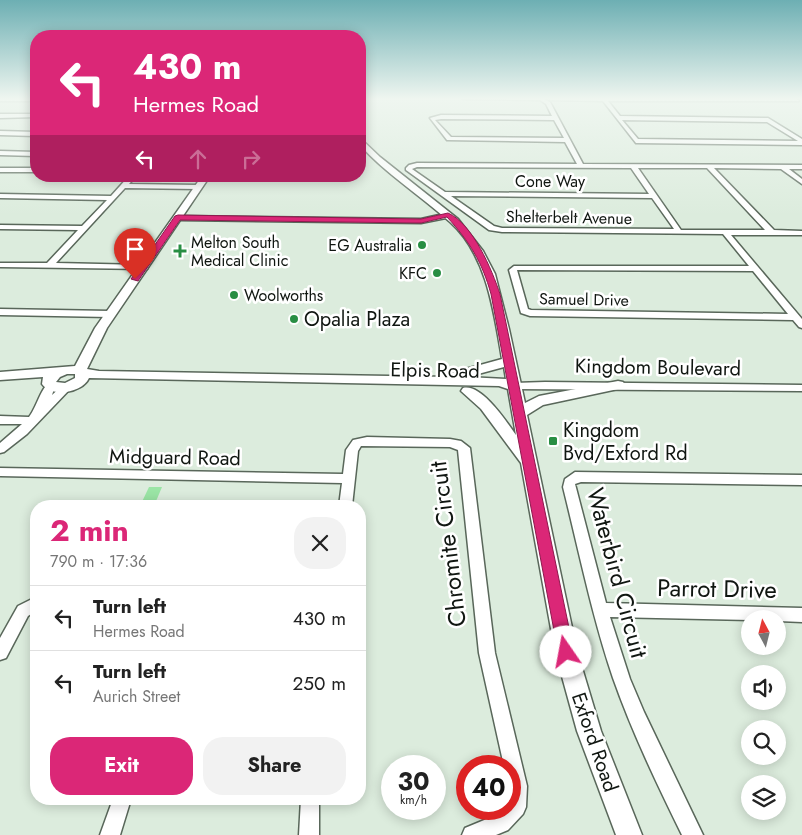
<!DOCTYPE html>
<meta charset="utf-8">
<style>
body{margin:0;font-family:Jost,sans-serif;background:#f2f2f2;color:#222;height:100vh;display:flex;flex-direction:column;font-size:19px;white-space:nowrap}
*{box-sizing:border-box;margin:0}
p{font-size:16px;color:#767676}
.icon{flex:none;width:28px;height:28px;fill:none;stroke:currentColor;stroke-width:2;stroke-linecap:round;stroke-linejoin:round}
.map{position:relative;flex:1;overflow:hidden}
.sheet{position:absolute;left:30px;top:500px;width:336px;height:305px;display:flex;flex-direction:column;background:#fff;border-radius:20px;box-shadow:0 2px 12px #0003}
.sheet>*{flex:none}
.hud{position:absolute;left:30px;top:30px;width:336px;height:152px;border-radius:20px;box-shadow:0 2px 12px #0003;background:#db2777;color:#fff;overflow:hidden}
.needle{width:32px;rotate:353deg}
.buttons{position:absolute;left:741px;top:610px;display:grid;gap:10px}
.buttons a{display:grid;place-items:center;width:45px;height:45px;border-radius:50%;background:#fff;box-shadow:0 2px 12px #0003;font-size:25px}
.speed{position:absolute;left:381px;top:755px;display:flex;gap:10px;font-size:25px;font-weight:700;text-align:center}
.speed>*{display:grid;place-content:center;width:65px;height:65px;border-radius:50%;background:#fff;box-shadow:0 2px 12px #0003;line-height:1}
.speed small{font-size:12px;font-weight:400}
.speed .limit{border:8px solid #d22;background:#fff;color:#111}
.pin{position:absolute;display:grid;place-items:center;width:42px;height:42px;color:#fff;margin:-51px -21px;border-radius:50% 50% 50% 0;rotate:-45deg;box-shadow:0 0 5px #0007}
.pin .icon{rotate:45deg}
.me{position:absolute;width:55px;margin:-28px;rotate:348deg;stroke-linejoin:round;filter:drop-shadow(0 0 4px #0008)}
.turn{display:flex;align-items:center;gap:18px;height:105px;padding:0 20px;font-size:22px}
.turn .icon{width:65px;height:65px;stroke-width:2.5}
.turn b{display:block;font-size:35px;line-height:42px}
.lanes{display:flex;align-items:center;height:48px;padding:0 20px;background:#0003;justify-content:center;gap:25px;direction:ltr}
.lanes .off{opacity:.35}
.round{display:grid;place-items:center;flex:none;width:52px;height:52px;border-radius:20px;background:#f2f2f2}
.head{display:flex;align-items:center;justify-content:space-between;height:85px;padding:0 20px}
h1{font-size:30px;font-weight:700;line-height:38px;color:#db2777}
.action{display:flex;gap:10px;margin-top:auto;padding:10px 20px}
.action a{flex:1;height:58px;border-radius:20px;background:#db2777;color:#fff;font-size:20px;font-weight:700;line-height:58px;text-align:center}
.action a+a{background:#f2f2f2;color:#222}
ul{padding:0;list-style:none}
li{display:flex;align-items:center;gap:15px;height:65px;padding:0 20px;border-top:1px solid #e0e0e0}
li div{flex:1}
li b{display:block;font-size:19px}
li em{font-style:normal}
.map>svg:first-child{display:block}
.green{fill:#9ae5a5}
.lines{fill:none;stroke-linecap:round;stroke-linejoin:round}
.minor-casing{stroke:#59675a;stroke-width:3}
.tertiary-casing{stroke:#59675a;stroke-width:3}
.minor{fill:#fff;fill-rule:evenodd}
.tertiary{fill:#fff;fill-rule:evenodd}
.route{fill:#db2777;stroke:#8e194d}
.poi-dot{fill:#288e43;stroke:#fff;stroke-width:2}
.labels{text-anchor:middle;stroke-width:5;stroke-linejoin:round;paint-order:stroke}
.far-street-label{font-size:16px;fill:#101611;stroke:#fff}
.far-poi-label{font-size:16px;fill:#101611;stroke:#fff;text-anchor:start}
.poi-label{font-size:20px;fill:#101611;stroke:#fff;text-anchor:start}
.street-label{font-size:20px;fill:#101611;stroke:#fff}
.near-street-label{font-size:24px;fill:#101611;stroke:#fff}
</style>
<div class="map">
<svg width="802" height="835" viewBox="0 0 802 835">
<rect width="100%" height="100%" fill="#dcecdd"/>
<path class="green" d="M149,487H162L154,506H140Z"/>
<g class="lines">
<g class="minor-casing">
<path id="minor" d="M461,98H541L550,102L583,164L802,165V169H789L802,179V184L781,169L714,168L774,230L802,231V235H731L802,319V328L799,327L793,320L530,316L521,313L509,270L514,266H749L723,234L502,232L489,230L406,170V168L409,165L417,163L577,164L565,142L447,140L430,118L441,115L552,116L546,104L540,100L463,99ZM441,119L554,120L564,138L451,137L435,120ZM417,167L631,168L649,194L445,192L412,169ZM638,168H707L765,230H681ZM451,196L652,198L674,229L502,228L494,226ZM517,270L753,271L788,314L531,310L528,309Z
M551,98L797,99L799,101H608L620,116L768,118L802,139V145L636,143L603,101L552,100L550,99ZM622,120L767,122L798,141L638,139Z
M0,99H36V101H0Z
M0,114H36V117L0,118Z
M0,131L36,132V136L0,135Z
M0,151L36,152V156L0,155Z
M0,168H36V172H0Z
M129,176H136L129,184L199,185L202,187L199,189L125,188L56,263L144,265L148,267L147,269L0,267V263H47L78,230L0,229V225L82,226L107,200L0,198V194L111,196Z
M448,213L452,215L451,217L421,223L178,220L174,218L178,216L421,219Z
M0,309L110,311L115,314L110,317L0,315Z
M545,382L802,385V391L514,389L509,386L514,383Z
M50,383L55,386L52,395L63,385L67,384L72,387L27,434L4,452L0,453V443L22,424H0V416L29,417C36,409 42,385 50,383Z
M367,437L450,439L461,441L470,448L495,653L527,786L526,807L523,814L508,830L496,835H462L465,828L494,816L501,809H510V766H504L479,653L458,450L450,447L361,446L358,451L352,506H339L342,483L0,476V468L343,474L346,450L353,440Z
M575,472L802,475V485L581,482L575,484L606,603L802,608V622L778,621V619H750V620L610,617L630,679L644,712L703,835H682C657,784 632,732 613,678C592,616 579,551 563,487L565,479Z
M36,597V611L28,616L6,658L0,660V638L18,606Z
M113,799H131L120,835H100Z
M301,799H319V835H299Z"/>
</g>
<g class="tertiary-casing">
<path id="tertiary" d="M360,98H365L360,104Z
M360,138L380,157L458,219L483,251L495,274L509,329L525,403L539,396L618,381L623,382L625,385L623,388L618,389L543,405L527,415L577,651L601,731L642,835H616L577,731L555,651L521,463L481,409L461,391L463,388C481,383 506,421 516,435L508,389L499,386L89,378C82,393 52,398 42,384L43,377L0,380V372L75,366L95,328L202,176H210L107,328L87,369L99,371L450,377L451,373L502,359C494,312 487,255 450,222C420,195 386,174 360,145ZM504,367L506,379L467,377ZM67,374H75V378L65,383L56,382L60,377Z"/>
</g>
<use href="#minor" class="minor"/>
<use href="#tertiary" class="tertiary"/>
</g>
<linearGradient id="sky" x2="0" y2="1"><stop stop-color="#6dafb3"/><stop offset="0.46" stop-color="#eff6f0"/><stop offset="1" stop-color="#eff6f0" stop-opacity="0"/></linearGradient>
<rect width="802" height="215" fill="url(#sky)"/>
<path class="route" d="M448,213C473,224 492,270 500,294L574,652L572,657L566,659L560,657L558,652L491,294C482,262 470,242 447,217L421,223L180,220L138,281L131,279L175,216L178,215L421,219Z"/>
<g class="poi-dot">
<circle cx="422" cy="245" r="5"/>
<path d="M177.5 243.5h5v5h5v5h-5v5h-5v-5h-5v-5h5z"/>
<circle cx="437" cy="273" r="5"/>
<circle cx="234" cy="295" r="5"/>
<circle cx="294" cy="319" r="5"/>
<rect x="548" y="436" width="10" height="10" rx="2.5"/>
</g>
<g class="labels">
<g class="far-street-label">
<text x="550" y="187">Cone Way</text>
<text transform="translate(569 217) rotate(1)" y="6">Shelterbelt Avenue</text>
<text transform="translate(584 299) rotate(1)" y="6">Samuel Drive</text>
</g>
<g class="far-poi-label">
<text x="191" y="248">Melton South<tspan x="191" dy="18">Medical Clinic</tspan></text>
<text x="412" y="251" text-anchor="end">EG Australia</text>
<text x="427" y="279" text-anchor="end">KFC</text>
<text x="244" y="301">Woolworths</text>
</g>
<g class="poi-label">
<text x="304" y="326">Opalia Plaza</text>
<text x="563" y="437">Kingdom<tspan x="563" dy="23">Bvd/Exford Rd</tspan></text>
</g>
<g class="street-label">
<text transform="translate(658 367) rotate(1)" y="7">Kingdom Boulevard</text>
<text transform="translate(435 370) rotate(1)" y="7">Elpis Road</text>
<text transform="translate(175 457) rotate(1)" y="7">Midguard Road</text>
<text transform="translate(595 742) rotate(71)" y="7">Exford Road</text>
</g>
<g class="near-street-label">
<text transform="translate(448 544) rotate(-97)" y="8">Chromite Circuit</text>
<text transform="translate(617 573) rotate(75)" y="8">Waterbird Circuit</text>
<text transform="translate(717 589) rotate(1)" y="8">Parrot Drive</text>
</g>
</g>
</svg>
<div class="buttons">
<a><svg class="needle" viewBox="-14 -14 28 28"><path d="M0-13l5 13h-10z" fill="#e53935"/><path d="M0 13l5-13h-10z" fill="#767676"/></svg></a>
<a><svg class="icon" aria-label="sound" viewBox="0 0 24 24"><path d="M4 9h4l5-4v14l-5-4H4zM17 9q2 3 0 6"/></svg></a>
<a><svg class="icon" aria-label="search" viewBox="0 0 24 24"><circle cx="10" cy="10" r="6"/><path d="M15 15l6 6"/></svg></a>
<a><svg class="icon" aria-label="layers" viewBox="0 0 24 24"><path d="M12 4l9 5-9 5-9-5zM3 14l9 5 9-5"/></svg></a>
</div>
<div class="speed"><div>30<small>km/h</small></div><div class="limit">40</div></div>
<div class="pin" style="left:135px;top:279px;background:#d93025"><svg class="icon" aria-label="arrive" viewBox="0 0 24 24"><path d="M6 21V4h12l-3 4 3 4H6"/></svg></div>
<svg class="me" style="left:566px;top:652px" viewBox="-20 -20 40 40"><circle r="19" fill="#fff"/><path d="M0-13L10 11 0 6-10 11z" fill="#db2777"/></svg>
<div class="hud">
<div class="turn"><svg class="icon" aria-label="left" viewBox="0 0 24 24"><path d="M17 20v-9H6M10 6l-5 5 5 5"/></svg><div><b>430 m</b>Hermes Road</div></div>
<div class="lanes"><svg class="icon" aria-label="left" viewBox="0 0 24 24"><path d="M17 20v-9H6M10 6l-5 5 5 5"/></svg><svg class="icon off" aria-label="ahead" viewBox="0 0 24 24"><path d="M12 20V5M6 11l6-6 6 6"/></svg><svg class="icon off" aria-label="right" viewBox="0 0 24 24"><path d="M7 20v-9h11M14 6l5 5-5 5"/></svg></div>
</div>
<section class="sheet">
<div class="head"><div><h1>2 min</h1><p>790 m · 17:36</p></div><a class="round"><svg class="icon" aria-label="close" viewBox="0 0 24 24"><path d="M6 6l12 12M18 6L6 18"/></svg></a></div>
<ul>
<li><svg class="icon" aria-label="left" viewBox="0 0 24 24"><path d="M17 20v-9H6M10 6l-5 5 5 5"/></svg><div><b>Turn left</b><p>Hermes Road</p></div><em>430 m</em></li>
<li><svg class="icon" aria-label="left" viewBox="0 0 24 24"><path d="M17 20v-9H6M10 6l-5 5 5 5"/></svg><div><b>Turn left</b><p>Aurich Street</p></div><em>250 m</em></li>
</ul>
<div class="action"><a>Exit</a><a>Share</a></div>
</section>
</div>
